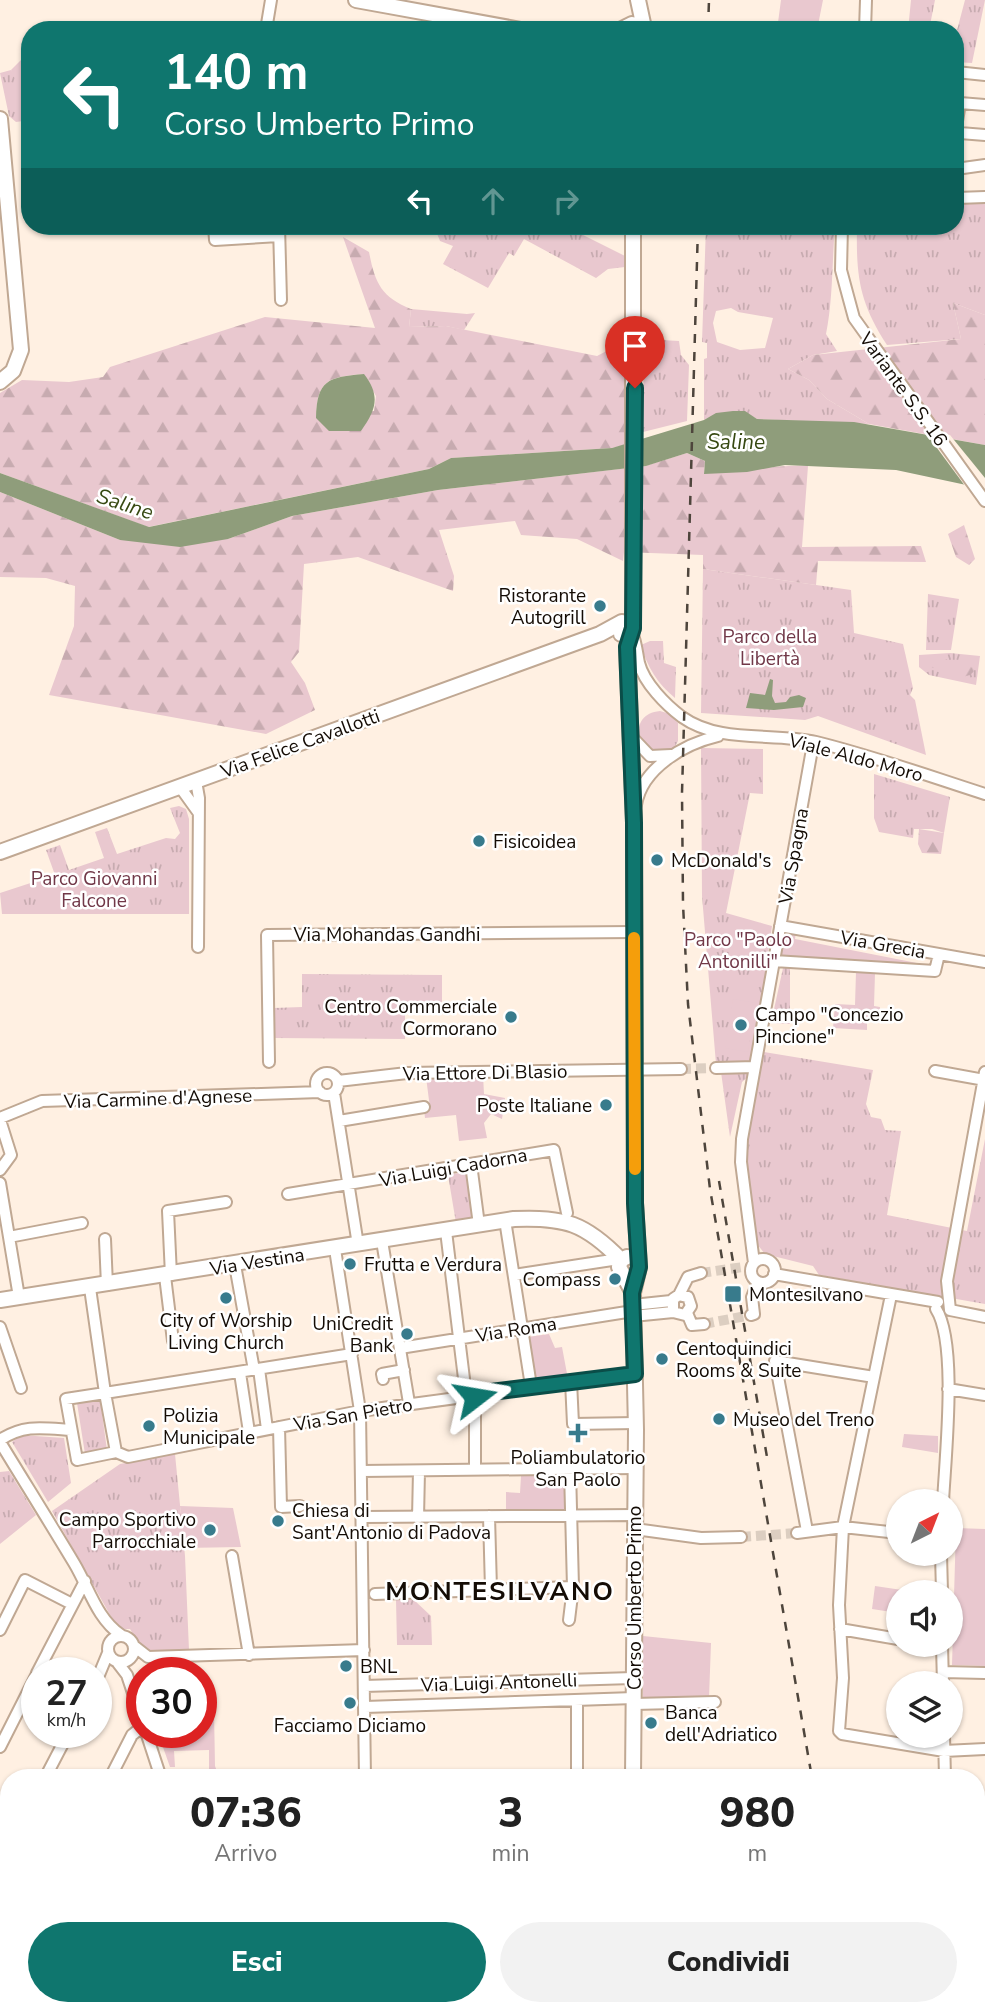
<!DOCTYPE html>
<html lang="it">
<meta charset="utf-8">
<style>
body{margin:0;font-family:"Nunito Sans",sans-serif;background:#f2f2f2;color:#222;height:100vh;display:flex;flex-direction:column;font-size:26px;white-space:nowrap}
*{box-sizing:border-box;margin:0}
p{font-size:23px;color:#767676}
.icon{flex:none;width:38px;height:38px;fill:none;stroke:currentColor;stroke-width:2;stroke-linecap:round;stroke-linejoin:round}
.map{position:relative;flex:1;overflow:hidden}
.drawer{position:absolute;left:0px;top:1769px;width:985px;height:247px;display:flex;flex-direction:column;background:#fff;border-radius:28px 28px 0 0;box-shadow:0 2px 5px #0004}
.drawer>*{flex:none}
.banner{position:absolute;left:21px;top:21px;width:943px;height:214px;border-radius:28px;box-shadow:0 2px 5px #0004;background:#0f766e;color:#fff;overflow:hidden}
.needle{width:46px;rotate:42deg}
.buttons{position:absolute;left:886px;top:1489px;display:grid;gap:14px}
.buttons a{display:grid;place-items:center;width:77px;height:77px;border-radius:50%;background:#fff;box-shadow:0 2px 5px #0004;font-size:35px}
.speed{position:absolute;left:21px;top:1657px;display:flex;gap:14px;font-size:35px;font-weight:700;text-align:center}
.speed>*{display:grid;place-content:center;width:91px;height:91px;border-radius:50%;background:#fff;box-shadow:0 2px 5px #0004;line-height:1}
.speed small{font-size:18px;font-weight:400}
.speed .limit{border:10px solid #d22;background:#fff;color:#111}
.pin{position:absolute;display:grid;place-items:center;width:60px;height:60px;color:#fff;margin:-72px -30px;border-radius:50% 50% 50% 0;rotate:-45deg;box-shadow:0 0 7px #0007}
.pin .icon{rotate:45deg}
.me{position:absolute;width:77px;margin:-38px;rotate:76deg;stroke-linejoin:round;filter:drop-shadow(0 0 5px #0008)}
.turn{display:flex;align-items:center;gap:24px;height:147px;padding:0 28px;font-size:32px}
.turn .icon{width:91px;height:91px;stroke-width:2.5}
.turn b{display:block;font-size:49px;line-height:60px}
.lanes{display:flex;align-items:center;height:66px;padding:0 28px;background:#0003;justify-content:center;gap:35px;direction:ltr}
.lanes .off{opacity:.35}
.eta{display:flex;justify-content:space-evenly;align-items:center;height:119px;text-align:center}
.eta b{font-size:42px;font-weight:800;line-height:49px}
.button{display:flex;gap:14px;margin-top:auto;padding:14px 28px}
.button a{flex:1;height:80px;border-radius:42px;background:#0f766e;color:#fff;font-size:28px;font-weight:800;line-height:80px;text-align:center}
.button a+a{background:#f2f2f2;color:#222}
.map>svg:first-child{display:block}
.grass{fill:url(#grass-tufts);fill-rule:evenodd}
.forest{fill:url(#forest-firs);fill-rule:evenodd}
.garden{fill:#e9c8cf}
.water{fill:#8f9d7b}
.pier{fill:#fff0e2}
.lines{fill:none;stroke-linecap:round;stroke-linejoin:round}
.minor-tunnel{stroke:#dccec1;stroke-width:10;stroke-dasharray:10 5;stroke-linecap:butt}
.minor-casing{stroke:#c0a893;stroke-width:14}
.major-casing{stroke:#c0a893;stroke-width:18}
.minor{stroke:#fff;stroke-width:10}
.major{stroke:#fff;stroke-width:14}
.rail{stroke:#4e453c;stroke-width:2.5;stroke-dasharray:9 9;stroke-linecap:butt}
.route-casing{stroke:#0a4d48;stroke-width:18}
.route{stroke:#0f766e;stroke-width:12}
.slow{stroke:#f59e0b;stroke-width:12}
.poi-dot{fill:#387b8c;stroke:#fff;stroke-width:2.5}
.labels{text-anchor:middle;stroke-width:5;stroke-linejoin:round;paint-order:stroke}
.street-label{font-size:19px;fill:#140c05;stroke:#fff}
.poi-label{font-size:19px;fill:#140c05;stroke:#fff;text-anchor:start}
.park-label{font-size:19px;fill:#713848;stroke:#fff}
.water-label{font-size:21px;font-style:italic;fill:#374912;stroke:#fff}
.district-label{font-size:26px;font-weight:bold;letter-spacing:2px;fill:#140c05;stroke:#fff}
</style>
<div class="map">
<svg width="985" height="2015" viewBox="0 0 985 2015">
<defs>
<pattern id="grass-tufts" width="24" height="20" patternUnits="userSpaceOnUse" patternTransform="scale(1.75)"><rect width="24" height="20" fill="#e9c8cf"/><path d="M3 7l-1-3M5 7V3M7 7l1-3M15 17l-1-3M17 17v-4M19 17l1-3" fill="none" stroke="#c7abb0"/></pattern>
<pattern id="forest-firs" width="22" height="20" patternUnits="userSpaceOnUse" patternTransform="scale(1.75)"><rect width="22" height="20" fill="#e9c8cf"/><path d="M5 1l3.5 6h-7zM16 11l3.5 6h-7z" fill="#c7abb0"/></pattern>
</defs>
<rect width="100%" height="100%" fill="#fff0e2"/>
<path class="grass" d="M911,0H935L929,30H908Z
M965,0H985L972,63L956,62V34Z
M11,70L30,96V120L16,122L9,116L0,73Z
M985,201V315L953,303L961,339L887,345C859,302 856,276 857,226H956V203Z
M434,226H565L625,256V267L608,269L596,278L524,239L514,256L509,253L488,288L443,264L453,246L440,241Z
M706,226H835C832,261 833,300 826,334L837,351L813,355L788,369L809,380L827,399L869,424L757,419C740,408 721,411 704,420V359L707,358V343L702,342ZM731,308L738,312L773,318L765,348L740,350L717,342L713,323L716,311Z
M411,309L467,314L475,313L464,330L446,326L409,327Z
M644,339L679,341L681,355L689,365L687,421L643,432Z
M703,569L851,590L854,633L903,644L913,688L910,695L915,700L926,755L818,716L805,720L701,713Z
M928,594L959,599L951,650H926Z
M650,641H663L664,663L676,667L675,698C658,684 647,667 641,645Z
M950,653L980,656L976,685L929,675L919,667V655Z
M660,711L670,714L678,723V741L673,750L656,754L638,738C638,722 643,713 660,711Z
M701,748L763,749V794L750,793L726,913L772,926L752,1063L716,1064L702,896Z
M874,774L950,797L944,833L932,829H914L913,838L879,832L874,818Z
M179,806L186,809L189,819V914H2L0,893L55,875L46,850L60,845L69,870L104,858L95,832L107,828L117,854L166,838L175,839L180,833L170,808Z
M783,968H790V1024L771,1023Z
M302,974L442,975V1002H405V1039L274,1038V1008L302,1007Z
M764,1052L873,1070L866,1104L871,1117L881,1119L885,1130L901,1131L887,1215L967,1231L985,1139V1304L819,1275L813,1266L765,1254L757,1244L744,1149Z
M749,1071V1076L742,1082L730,1137L721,1072Z
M469,1171L478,1219L456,1223L448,1175Z
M100,1399L107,1450L85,1454L77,1403Z
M21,1435L64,1438L71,1483L48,1502L12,1442Z
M175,1454L185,1556L189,1650L151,1652L142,1649L130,1629H120L115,1624L52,1511L120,1464Z
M9,1471L36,1515L0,1544V1472Z
M396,1600H414L431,1616L432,1645H397Z"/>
<path class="forest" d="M30,51V96L18,86L11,70Z
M343,237L369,252C375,283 381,297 411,309L409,327L446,326L597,356L624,342L625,445L612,448L451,458L429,469L148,527L0,473V393L22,380L69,382L103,377L110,367L265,317L375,328ZM363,374L376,396L374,411L316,418C317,380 328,377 363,374Z
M953,303L985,315V445L869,424L827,399L809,380L788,369L813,355L961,339Z
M687,453L705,461L704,473C739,473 773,464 808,466L802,547L921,546L926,562L818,561L816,585L703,569V555L624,552L623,561L577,539L521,535L515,521L439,530L454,576L453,591L358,557L304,564L299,652L291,662L305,683L315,710L266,734L49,695L74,626L75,586L46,578L0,577V492L120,540L228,539L292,516L438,490L645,466Z
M964,525L975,559L969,565L956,557L948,534Z
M928,655H940L961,669L974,663V671C968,680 951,677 945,669L928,667L923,660Z
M919,829L944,833L941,854L922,853L918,844Z"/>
<path class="garden" d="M781,0H823L818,25L800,23L799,30H777Z
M786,932H796L795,939L927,965L777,959Z
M856,972L875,973L874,1006L880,1007L879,1021L867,1020V1030L833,1028L835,1004L855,1005Z
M733,999L756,1003L748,1052L725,1048Z
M483,1075L484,1094L505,1098L502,1119L491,1114L484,1123L487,1138L459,1141L456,1115L425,1118L424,1109L430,1108L426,1077Z
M549,1334L555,1348L562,1347L568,1379L535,1383L528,1337Z
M904,1434L938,1436V1453L902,1447Z
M567,1475V1512L506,1513V1492L520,1493L521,1476Z
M180,1506L233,1508L241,1547L184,1548Z
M956,1528L985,1529V1666L952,1665Z
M875,1586L902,1590L898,1592V1613L872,1609Z
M643,1636L711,1643L709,1698L643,1699Z
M201,1711H214L215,1766L219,1777L175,1778L172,1772L209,1771V1750L174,1751L175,1767H170L158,1733L201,1732Z"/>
<path class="water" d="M364,374C381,396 376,410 361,431H329L316,418C317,380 328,377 364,374Z
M733,411H745L757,419L854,422L985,445V489L896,470L785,465L747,472L704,474L705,461L687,453L646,466L438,490L292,516L228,539L180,547L120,540L0,492V473L149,527L429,469L451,458L612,448L704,420L716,413Z
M770,679L773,680L772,696L775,703L786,702L790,697L799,695L806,698L803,707L774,710L746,708L750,693L765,695Z"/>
<path class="pier" d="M923,429L950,435L985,478V492L968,490Z"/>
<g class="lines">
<path class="minor-tunnel" d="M681,1069L716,1068
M701,1273L743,1267
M704,1324L751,1315
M741,1537L797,1533"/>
<g class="minor-casing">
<path id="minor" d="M266,30L271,0
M865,30L866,0
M956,72L985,75
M985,105L960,103L956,127L960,133L985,135
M956,169L985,165
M956,185L957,198L985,197
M214,226L215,240L279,236
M279,226L281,300
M842,226L841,270L854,318L985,501
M632,632C636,642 637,653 639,663C644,683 666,705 682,717C720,744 772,732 816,742C873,756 929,776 985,794
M631,736L650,756L671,755
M196,781L199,798L198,947
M180,787L198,812
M636,805C642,768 684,744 718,736
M780,926L985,962
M774,961L935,971L939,954
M269,1062L267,935L634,932
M716,1068L755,1067
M935,1071L985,1080
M316 1084a11 11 0 1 1 22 0a11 11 0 1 1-22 0Z
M338,1081L407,1073L681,1069
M334,1093L358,1245
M0,1118L42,1101L320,1092
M0,1120L11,1155L0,1170
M339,1121L424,1107
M471,1164L479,1225
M0,1183L19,1297
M288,1194L554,1150L567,1213
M505,1220L531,1386
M446,1231L466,1395
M9,1237L82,1223
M105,1239L107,1285
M382,1241L409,1403
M335,1249L360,1411L365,1778
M751 1271a12 12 0 1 1 24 0a12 12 0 1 1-24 0Z
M754,1263L741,1162L742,1139L811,755
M235,1265L254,1370
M774,1274L938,1302
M171,1275L168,1211L226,1202
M514,1275L612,1260L620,1262
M165,1276L173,1341
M90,1288L105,1393L352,1354
M679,1295L688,1277L701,1273
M891,1295L843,1527L839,1605L843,1678L839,1731L842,1734L944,1751L985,1749
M633,1305L671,1301
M936,1309C958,1343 945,1459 943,1502
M950,1310L947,1281L985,1072
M950,1310L985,1317
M687,1313L692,1325L704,1324
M751,1315L754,1314L752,1297L758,1282
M633,1316L673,1312L685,1315L691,1306L688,1297L679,1295L673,1299V1312
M0,1327L21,1388
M400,1348L633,1311
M259,1369L267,1429
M240,1373L249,1432
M383,1379L382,1374L404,1370
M571,1381L573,1424L636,1423
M948,1389L985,1395
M279,1427L281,1507L300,1506
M0,1440C24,1424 43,1428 71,1430
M0,1442C25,1483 50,1523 74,1563C89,1588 97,1619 121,1635
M116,1452L105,1393L66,1399L77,1460L116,1452L128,1457L360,1411L635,1374
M475,1470V1394
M362,1471L635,1468
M489,1516L491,1589
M363,1517L635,1515
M418,1518L419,1471
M635,1529L701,1538L741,1537
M807,1531L775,1361L874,1377
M797,1533L843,1527L898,1533
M941,1554L942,1592
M232,1556L249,1655
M375,1594L573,1587
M569,1620L573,1587L570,1470
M840,1629L898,1639
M0,1630L25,1580L72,1604
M108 1649a13 13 0 1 1 26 0a13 13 0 1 1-26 0Z
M942,1645L943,1684
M134,1646L148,1657L364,1650
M117,1662L127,1675L142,1720
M943,1672L985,1673
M37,1673L85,1581
M96,1682L108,1653
M364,1686L633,1678
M577,1700V1778
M634,1704L715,1702
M365,1707L634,1698
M146,1732L161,1778
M944,1736L945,1778
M0,1747L37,1674
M45,1778L69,1732
M110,1778L132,1735L142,1727
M595,1778L633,1776
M976,1819L985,1818
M976,1900H985
M0,1907L9,1891
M246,2007L250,2015
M542,2007L545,2015
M776,2007V2015
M863,2007L864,2015
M901,2007L902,2015
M951,2007L952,2015
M969,2011V2015
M21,2015L25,2007
M176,2015L195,2007"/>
</g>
<g class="major-casing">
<path id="major" d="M356,0L521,30
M638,0L644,28
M620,30L632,24L647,30
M0,119L21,350L13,371L0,382
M621,634H630L633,628V226
M630,634L627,647L634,820L635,1203L639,1267L633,1293L636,1430L633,1778
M0,852L600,634L622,622
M627,1257L621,1260L619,1267L633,1293
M0,1300L514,1219C565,1217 585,1223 621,1260
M0,1855L9,1860
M270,2007L309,2012
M634,2007L635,2015
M338,2015L340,2007"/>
</g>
<use href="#minor" class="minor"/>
<use href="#major" class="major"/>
<path class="rail" d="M708,30L709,0
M698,226L682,793L683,904L688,1004L710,1189L812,1778
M719,1181L767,1457
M844,2007V2015"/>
</g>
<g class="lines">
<g class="route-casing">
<path id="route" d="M475,1397V1394L635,1374L632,1293L639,1267L635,1203L634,823L627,647L633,628L635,388"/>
</g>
<use href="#route" class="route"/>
<path class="slow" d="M634,938L635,1169"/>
</g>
<g class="poi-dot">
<circle cx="600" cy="606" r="7"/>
<circle cx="479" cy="841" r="7"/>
<circle cx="657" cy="860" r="7"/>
<circle cx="511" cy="1017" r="7"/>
<circle cx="741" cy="1025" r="7"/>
<circle cx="606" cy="1105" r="7"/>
<circle cx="350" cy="1264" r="7"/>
<circle cx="615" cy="1279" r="7"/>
<rect x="724" y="1285" width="18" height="18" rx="3.5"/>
<circle cx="226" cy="1298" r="7"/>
<circle cx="407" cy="1334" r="7"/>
<circle cx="662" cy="1359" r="7"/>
<circle cx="719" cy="1419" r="7"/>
<circle cx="149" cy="1426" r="7"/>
<path d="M574.5 1422.5h7v7h7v7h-7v7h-7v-7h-7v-7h7z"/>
<circle cx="278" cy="1521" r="7"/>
<circle cx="210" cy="1530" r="7"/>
<circle cx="346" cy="1666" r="7"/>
<circle cx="350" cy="1703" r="7"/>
<circle cx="651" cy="1723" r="7"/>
</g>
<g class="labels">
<g class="street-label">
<text transform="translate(904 389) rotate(54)" y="7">Variante S.S. 16</text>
<text transform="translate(300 743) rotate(-20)" y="7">Via Felice Cavallotti</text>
<text transform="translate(856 757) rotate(15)" y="7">Viale Aldo Moro</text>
<text transform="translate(793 856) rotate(-80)" y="7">Via Spagna</text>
<text x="387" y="941">Via Mohandas Gandhi</text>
<text transform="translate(883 944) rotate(10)" y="7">Via Grecia</text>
<text transform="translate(485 1072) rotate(-1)" y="7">Via Ettore Di Blasio</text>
<text transform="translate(158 1098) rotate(-2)" y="7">Via Carmine d'Agnese</text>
<text transform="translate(453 1167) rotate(-10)" y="7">Via Luigi Cadorna</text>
<text transform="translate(257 1261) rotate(-9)" y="7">Via Vestina</text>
<text transform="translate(516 1329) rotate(-9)" y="7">Via Roma</text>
<text transform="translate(353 1414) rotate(-10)" y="7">Via San Pietro</text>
<text transform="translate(634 1598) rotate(-90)" y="7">Corso Umberto Primo</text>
<text transform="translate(499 1682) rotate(-2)" y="7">Via Luigi Antonelli</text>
</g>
<g class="poi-label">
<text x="586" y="602" text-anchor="end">Ristorante<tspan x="586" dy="22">Autogrill</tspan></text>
<text x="493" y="848">Fisicoidea</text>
<text x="671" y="867">McDonald's</text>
<text x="497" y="1013" text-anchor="end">Centro Commerciale<tspan x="497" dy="22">Cormorano</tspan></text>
<text x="755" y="1021">Campo "Concezio<tspan x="755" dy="22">Pincione"</tspan></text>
<text x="592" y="1112" text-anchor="end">Poste Italiane</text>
<text x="364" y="1271">Frutta e Verdura</text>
<text x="601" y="1286" text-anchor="end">Compass</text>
<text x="749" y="1301">Montesilvano</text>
<text x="226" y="1327" text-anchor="middle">City of Worship<tspan x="226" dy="22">Living Church</tspan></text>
<text x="393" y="1330" text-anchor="end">UniCredit<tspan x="393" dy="22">Bank</tspan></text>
<text x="676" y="1355">Centoquindici<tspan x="676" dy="22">Rooms &amp; Suite</tspan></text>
<text x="163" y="1422">Polizia<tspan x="163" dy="22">Municipale</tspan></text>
<text x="733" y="1426">Museo del Treno</text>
<text x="578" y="1464" text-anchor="middle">Poliambulatorio<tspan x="578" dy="22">San Paolo</tspan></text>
<text x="292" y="1517">Chiesa di<tspan x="292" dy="22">Sant'Antonio di Padova</tspan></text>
<text x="196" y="1526" text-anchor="end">Campo Sportivo<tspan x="196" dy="22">Parrocchiale</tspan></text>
<text x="360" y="1673">BNL</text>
<text x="665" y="1719">Banca<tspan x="665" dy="22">dell'Adriatico</tspan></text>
<text x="350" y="1732" text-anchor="middle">Facciamo Diciamo</text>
</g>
<g class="park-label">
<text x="770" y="643">Parco della<tspan x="770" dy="22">Libertà</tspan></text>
<text x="94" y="885">Parco Giovanni<tspan x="94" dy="22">Falcone</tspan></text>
<text x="738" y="946">Parco "Paolo<tspan x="738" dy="22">Antonilli"</tspan></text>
</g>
<g class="water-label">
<text x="736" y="449">Saline</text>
<text transform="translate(125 504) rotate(18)" y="7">Saline</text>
</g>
<g class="district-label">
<text x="500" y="1600">MONTESILVANO</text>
</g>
</g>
</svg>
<div class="buttons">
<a><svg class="needle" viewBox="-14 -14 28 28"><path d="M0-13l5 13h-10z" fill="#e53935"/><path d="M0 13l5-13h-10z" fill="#767676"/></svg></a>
<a><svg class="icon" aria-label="sound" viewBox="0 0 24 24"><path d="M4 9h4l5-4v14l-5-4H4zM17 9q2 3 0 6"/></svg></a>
<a><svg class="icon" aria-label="layers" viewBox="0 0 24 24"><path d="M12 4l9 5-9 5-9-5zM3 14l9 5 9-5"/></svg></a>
</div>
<div class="speed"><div>27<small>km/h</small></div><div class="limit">30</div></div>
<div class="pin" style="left:635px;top:388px;background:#d93025"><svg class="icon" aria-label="arrive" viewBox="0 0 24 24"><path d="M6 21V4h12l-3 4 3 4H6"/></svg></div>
<svg class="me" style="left:475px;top:1397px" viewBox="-20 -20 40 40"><path d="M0-17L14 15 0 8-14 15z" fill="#0f766e" stroke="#fff" stroke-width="4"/></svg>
<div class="banner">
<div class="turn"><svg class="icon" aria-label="left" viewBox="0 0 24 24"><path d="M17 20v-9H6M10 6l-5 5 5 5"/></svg><div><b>140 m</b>Corso Umberto Primo</div></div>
<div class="lanes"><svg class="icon" aria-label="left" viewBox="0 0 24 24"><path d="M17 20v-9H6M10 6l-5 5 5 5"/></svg><svg class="icon off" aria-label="ahead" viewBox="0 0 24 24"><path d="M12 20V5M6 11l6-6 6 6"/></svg><svg class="icon off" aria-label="right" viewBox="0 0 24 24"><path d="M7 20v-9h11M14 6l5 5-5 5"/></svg></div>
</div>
<section class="drawer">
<div class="eta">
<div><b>07:36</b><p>Arrivo</p></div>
<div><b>3</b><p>min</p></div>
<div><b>980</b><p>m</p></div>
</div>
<div class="button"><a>Esci</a><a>Condividi</a></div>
</section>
</div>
